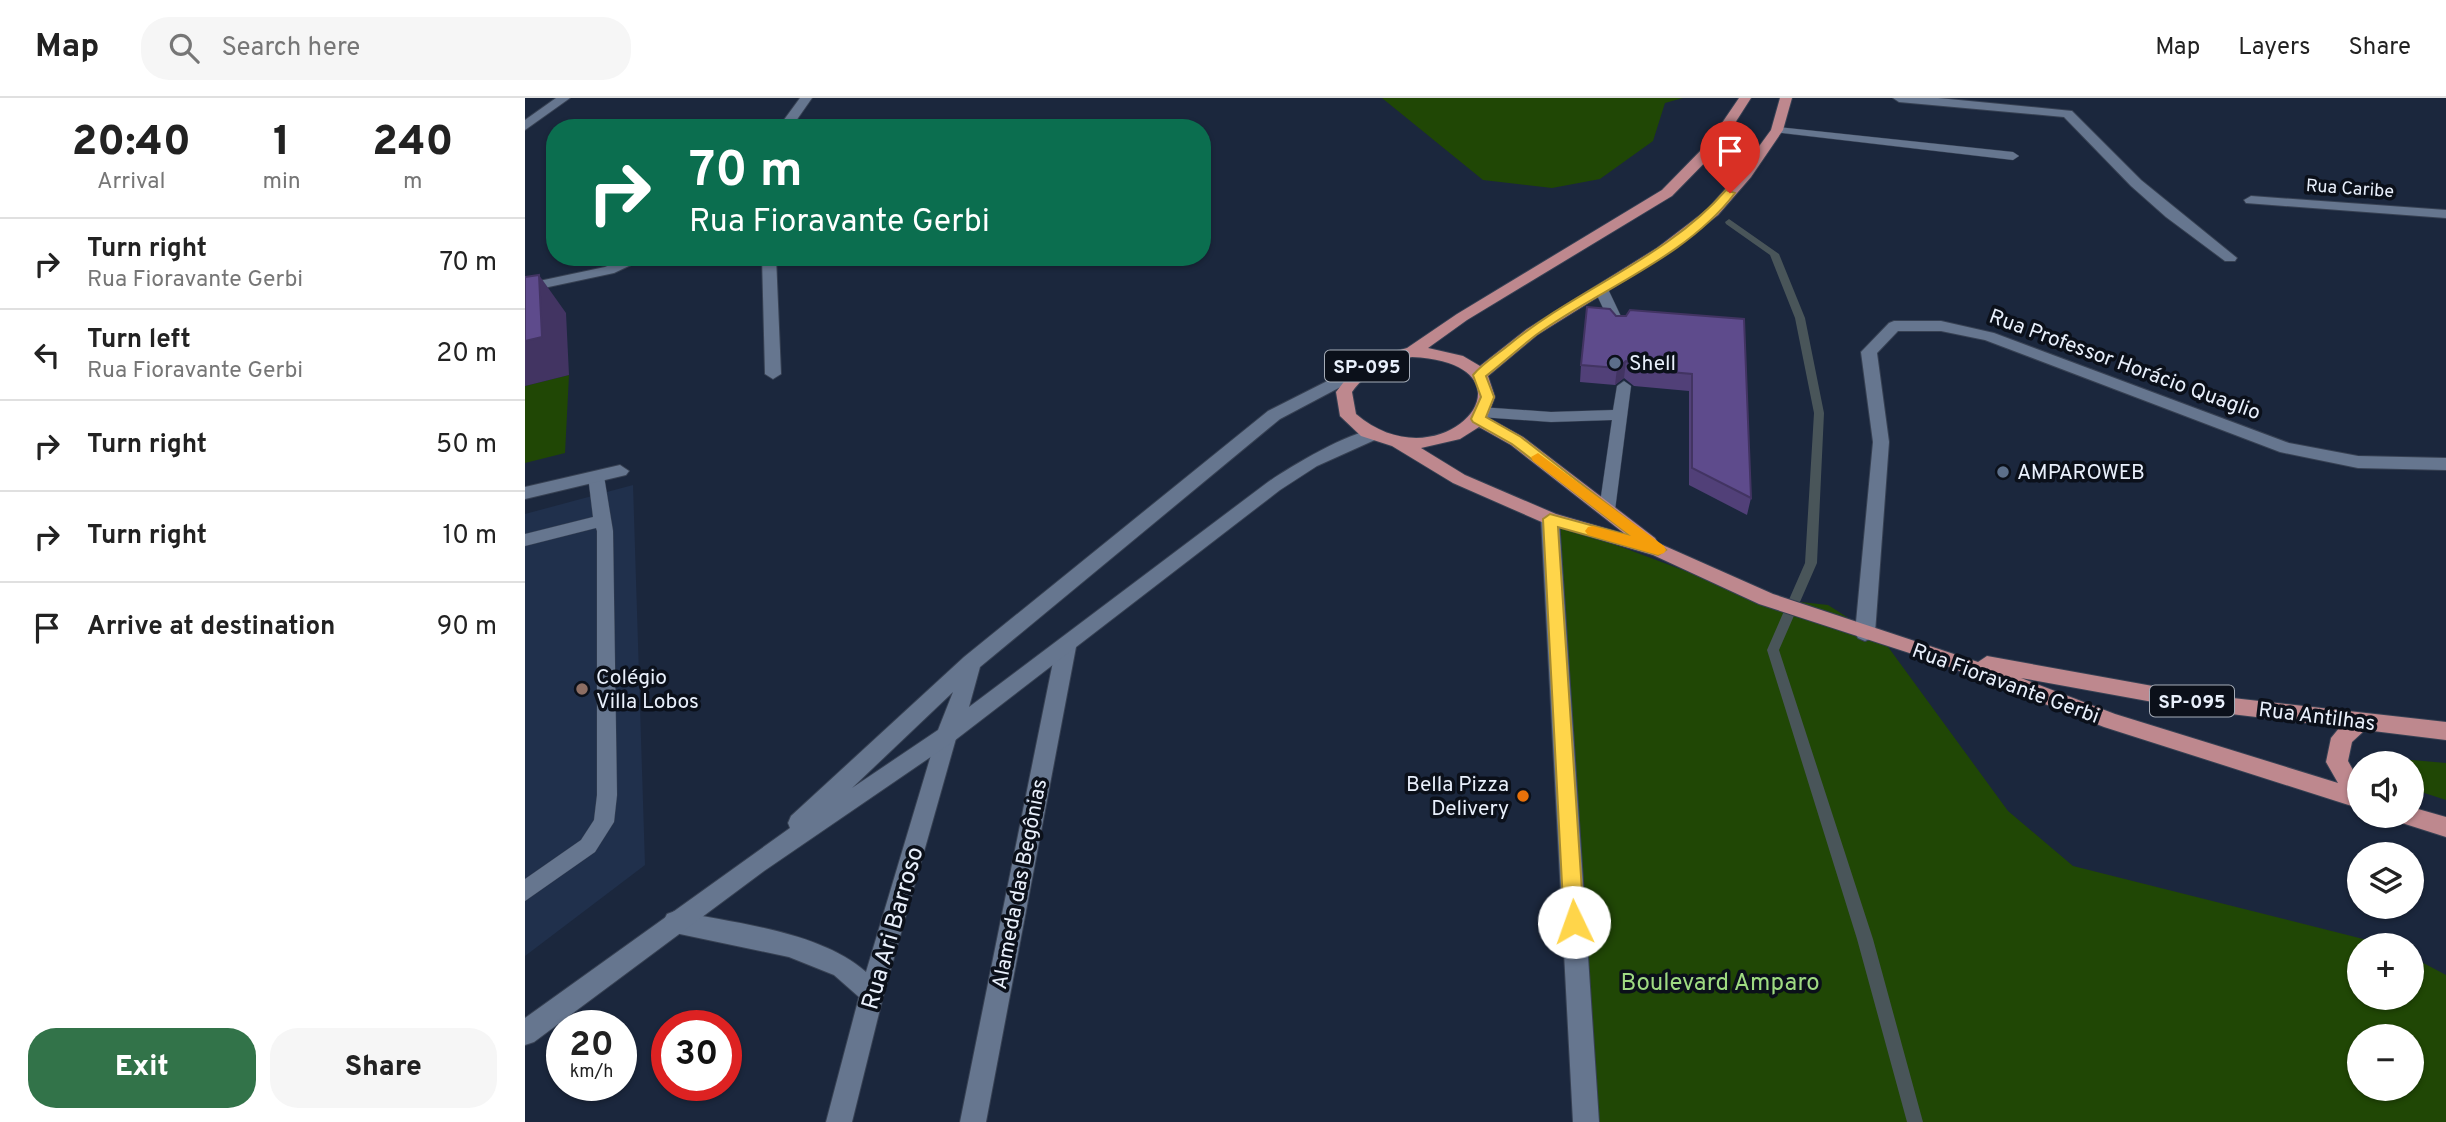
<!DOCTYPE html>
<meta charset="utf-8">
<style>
body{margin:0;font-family:Overpass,sans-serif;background:#f6f6f6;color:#222;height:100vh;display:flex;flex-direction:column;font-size:26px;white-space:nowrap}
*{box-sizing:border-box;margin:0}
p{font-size:23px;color:#767676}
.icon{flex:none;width:38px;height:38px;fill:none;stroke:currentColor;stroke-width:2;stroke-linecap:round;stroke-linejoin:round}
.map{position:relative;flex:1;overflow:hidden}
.panel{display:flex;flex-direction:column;background:#fff;width:525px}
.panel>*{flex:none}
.guide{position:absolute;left:21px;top:21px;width:665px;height:147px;border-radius:28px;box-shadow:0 2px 5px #0004;background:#0b6e4f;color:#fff;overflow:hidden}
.buttons{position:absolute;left:1822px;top:653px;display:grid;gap:14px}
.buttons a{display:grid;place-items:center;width:77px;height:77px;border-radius:50%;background:#fff;box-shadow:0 2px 5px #0004;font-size:35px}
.speed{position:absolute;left:21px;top:912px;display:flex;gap:14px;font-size:35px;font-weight:700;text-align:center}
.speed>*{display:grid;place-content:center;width:91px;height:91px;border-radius:50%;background:#fff;box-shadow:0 2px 5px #0004;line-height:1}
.speed small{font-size:18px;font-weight:400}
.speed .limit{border:10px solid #d22;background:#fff;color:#111}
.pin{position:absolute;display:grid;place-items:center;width:60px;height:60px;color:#fff;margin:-72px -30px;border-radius:50% 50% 50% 0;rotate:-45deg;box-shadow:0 0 7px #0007}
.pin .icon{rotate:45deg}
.me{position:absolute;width:77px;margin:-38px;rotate:357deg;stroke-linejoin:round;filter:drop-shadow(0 0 5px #0008)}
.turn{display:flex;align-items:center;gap:24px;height:147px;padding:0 28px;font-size:32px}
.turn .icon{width:91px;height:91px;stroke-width:2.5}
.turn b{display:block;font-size:49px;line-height:60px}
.eta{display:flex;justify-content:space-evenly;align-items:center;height:119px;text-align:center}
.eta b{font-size:42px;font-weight:800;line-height:49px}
.button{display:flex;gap:14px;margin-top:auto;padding:14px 28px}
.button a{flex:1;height:80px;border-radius:28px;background:#327349;color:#fff;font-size:28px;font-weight:800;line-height:80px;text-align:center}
.button a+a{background:#f6f6f6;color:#222}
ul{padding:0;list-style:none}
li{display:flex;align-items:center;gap:21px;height:91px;padding:0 28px;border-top:2px solid #e0e0e0}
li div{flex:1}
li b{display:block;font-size:26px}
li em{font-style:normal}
header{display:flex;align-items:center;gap:42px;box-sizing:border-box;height:98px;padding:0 35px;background:#fff;border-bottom:2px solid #e0e0e0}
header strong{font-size:33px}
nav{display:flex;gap:38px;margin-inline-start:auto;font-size:24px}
.search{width:490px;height:63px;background:#f6f6f6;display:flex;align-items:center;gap:18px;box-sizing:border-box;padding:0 24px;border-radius:28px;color:#767676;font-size:26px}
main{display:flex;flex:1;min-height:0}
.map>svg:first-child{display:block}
.built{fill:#20304c}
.green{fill:#204705;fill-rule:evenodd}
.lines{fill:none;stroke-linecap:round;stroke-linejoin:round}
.stream{fill:#495559;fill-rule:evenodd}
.service-casing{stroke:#374153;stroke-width:1}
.minor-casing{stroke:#374153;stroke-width:2}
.tertiary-casing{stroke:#374153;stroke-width:2}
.primary-casing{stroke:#374153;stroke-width:2}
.service{fill:#66768f;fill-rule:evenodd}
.minor{fill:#66768f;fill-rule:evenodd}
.tertiary{fill:#66768f;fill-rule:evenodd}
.primary{fill:#be888e;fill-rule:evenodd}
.wall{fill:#514078}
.shaded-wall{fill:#423462}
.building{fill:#5e4b8c;stroke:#423462;stroke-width:2}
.route{fill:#ffd54a;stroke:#a68a30;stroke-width:2}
.slow{fill:#f59e0b}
.service-dot{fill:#5c6f8a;stroke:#0b101a;stroke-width:2.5}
.education-dot{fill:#8d6e63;stroke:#0b101a;stroke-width:2.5}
.food-dot{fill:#e8710a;stroke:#0b101a;stroke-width:2.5}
.labels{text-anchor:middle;stroke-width:7;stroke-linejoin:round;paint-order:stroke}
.far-street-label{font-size:18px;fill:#e9f0fc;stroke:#0b101a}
.shield{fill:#0b101a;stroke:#a6adb8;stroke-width:2}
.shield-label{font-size:19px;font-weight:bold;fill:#e9f0fc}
.poi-label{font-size:21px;fill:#e9f0fc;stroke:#0b101a;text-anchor:start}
.street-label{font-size:21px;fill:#e9f0fc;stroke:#0b101a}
.near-street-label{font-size:24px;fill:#e9f0fc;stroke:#0b101a}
.near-park-label{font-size:24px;fill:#9fdb82;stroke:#0b101a}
</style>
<header>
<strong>Map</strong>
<div class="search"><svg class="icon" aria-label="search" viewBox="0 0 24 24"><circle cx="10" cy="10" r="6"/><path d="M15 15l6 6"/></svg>Search here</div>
<nav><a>Map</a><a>Layers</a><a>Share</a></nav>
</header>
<main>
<section class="panel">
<div class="eta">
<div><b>20:40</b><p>Arrival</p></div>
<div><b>1</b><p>min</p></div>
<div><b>240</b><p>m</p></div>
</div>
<ul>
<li><svg class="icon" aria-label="right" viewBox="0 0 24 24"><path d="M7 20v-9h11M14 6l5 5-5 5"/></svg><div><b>Turn right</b><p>Rua Fioravante Gerbi</p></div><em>70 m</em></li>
<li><svg class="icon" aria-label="left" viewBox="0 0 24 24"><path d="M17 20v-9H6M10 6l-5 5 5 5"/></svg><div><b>Turn left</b><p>Rua Fioravante Gerbi</p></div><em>20 m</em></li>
<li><svg class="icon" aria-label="right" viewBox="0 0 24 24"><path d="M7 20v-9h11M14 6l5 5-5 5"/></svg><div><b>Turn right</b></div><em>50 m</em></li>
<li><svg class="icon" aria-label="right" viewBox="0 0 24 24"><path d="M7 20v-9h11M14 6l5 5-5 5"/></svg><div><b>Turn right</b></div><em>10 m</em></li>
<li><svg class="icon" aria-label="arrive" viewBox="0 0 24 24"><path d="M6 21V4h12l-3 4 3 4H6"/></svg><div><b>Arrive at destination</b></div><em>90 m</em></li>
</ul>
<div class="button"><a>Exit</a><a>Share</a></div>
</section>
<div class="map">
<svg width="1921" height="1024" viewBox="0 0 1921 1024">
<rect width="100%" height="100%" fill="#1b273d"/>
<path class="built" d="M108,387L120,767L0,858V416Z"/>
<path class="green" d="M857,0H1158L1140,5L1128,43L1075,81L1027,90L958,82Z
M44,277L40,355L0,365V288Z
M1027,423L1230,499L1303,507L1358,542L1483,713L1548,768L1862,847H1834V900H1886L1887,859L1921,877V1024H1063ZM1834,938H1886V990H1834Z
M1853,659L1921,665V702L1887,691L1886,665H1849Z"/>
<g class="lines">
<path class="stream" d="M1204,121L1254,156L1280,220L1299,315L1292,465L1254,552L1348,841L1398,1024H1382L1332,841L1242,552L1280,465L1289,315L1270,220L1245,157L1201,126L1200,124Z"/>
<g class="service-casing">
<path id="service" d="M1252,29L1488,54L1494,58L1488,62L1248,34L1246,32Z
M1076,187L1083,191L1101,229L1099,232H1089L1087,229L1069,191Z
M1099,283L1106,288L1090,412L1082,418L1074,412L1087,322L1026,324L955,319L947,314L955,309L1026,314L1088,312L1092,288Z
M71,373L79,378L88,433L92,697L89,724L70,754L0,803V781L56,742L69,722L72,697V433L71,430L0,448V436L68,419L63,378Z"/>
</g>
<g class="minor-casing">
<path id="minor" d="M31,0H45L0,32V22Z
M275,0H287L266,30H253Z
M1368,0H1413L1547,13L1616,82L1712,160L1710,163H1700L1641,119L1606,88L1539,19L1374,4Z
M1726,98L1921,112V120L1721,105L1719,102Z
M103,159H123L89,175L0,194V186L80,169Z
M237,159H251L256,276L248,281L240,276Z
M1369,223H1416L1469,235L1764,345L1833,358L1921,360V372L1833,370L1755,354L1460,242L1416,233H1373L1352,255L1364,344L1350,535L1347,540L1340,543L1333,540L1330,535L1348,344L1336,254L1364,225Z
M95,367L104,373L101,377L0,401V389Z
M1025,415L1031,417L1034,421L1074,1024H1048L1016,421L1019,417Z
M541,541L548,544L551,549L461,1024H435L531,549L534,544Z
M422,628L429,631L432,637L359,895L327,1024H301L334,899L309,877L264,859L150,835L142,832L138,824L142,816L150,813C209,825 295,833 341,874L412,637L415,631Z"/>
</g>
<g class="tertiary-casing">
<path id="tertiary" d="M834,267L842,272L840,276L755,321L455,569L444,609L743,384C762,371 832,328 852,333L854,337L852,341L792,368L755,392L429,643L239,773L9,944L0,947V920L265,730L263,725L266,718L439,559L743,313ZM428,594L413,632L327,690Z"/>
</g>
<g class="primary-casing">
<path id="primary" d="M1214,0H1226L1194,50L1147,98L942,222L903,250L938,258L955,268L1002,231L1132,150L1183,111L1216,73L1246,32L1255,0H1267L1258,32L1226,79L1193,117L1142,156L1012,237L963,278L970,299L962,319L998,339L1130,440L1133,445L1248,496L1453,564L1462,558L1672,596L1921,624V642L1840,632L1827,644L1823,663L1834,683L1833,710L1579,629L1409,563L1234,506L1128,457L1019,425L928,385L867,348L836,338L815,318L811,294L828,272L842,262L882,250L932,216L1137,92L1184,44ZM887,259C1024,266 919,391 831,316L827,294C843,272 860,264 887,259ZM954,329L986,347L1100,436L1031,416L940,377L896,350L935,341ZM1496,580L1672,612L1815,629L1806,640L1801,664L1813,685L1590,616Z
M1886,709L1921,719V739L1877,725L1874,718H1886Z"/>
</g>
<use href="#service" class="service"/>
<use href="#minor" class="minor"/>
<use href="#tertiary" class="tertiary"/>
<use href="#primary" class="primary"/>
</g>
<path class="wall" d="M1091,218L1219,221L1226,400L1222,417L1164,387V293L1109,288L1099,280L1090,287L1055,284L1056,267Z"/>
<path class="shaded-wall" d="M14,177L41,215L44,277L0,288V243Z
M1101,263L1099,280L1090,287L1092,270Z"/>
<path class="building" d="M14,177L17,239L0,243V179Z
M1062,209L1085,211L1091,218H1101L1105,212L1219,221L1226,400L1167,370V276L1111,271L1101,263L1092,270L1056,267Z"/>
<path class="route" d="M1201,92L1210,95C1161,160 1076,190 1011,237C994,250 978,265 961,278L969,299L961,319L996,339L1141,452L1133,457L1033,429L1059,824L1056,830L1049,833L1042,830L1039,824L1018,421L1025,416L1106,438L987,346L948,324L946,321L956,299L948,277C958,265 973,256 985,246C1053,190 1142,160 1201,92Z"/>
<path class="slow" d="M1013,355L1139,448L1141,452L1139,455L1133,457L1063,437L1060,433L1063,429L1068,428L1106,438L1008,363L1006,359Z"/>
<g class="service-dot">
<circle cx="1090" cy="265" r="7"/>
<circle cx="1478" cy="374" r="7"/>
</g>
<circle class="education-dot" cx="57" cy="591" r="7"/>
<circle class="food-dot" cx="998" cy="698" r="7"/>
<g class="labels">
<g class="far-street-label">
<text transform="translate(1825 90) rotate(4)" y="6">Rua Caribe</text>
</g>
<g class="shield">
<rect x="800" y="252.5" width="84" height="31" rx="5"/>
<rect x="1625" y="587.5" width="84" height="31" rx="5"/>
</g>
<g class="shield-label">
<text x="842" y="275">SP-095</text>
<text x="1667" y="610">SP-095</text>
</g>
<g class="poi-label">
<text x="1104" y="272">Shell</text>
<text x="1492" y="381">AMPAROWEB</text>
<text x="71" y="586">Colégio<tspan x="71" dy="24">Villa Lobos</tspan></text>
<text x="984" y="693" text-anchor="end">Bella Pizza<tspan x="984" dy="24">Delivery</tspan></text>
</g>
<g class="street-label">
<text transform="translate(1600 266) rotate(20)" y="7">Rua Professor Horácio Quaglio</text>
<text transform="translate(1481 585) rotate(20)" y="7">Rua Fioravante Gerbi</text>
<text transform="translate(1792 618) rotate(7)" y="7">Rua Antilhas</text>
<text transform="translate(494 786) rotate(-79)" y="7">Alameda das Begônias</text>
</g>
<g class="near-street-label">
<text transform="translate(367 830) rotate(-74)" y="8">Rua Ari Barroso</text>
</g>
<g class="near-park-label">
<text x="1195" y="892">Boulevard Amparo</text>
</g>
</g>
</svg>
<div class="buttons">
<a><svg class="icon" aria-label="sound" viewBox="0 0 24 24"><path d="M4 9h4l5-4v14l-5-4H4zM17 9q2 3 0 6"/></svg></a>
<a><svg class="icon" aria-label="layers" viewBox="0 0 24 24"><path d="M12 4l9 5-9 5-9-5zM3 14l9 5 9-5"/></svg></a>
<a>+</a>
<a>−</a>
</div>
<div class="speed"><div>20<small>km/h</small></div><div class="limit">30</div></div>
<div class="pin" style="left:1205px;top:95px;background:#d93025"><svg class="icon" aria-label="arrive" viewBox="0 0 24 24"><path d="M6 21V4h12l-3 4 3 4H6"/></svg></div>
<svg class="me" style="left:1049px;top:824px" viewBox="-20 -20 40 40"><circle r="19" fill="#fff"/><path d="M0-13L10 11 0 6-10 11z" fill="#ffd54a"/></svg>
<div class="guide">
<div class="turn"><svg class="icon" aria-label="right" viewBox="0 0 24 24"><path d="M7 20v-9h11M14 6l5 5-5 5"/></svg><div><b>70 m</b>Rua Fioravante Gerbi</div></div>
</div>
</div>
</main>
